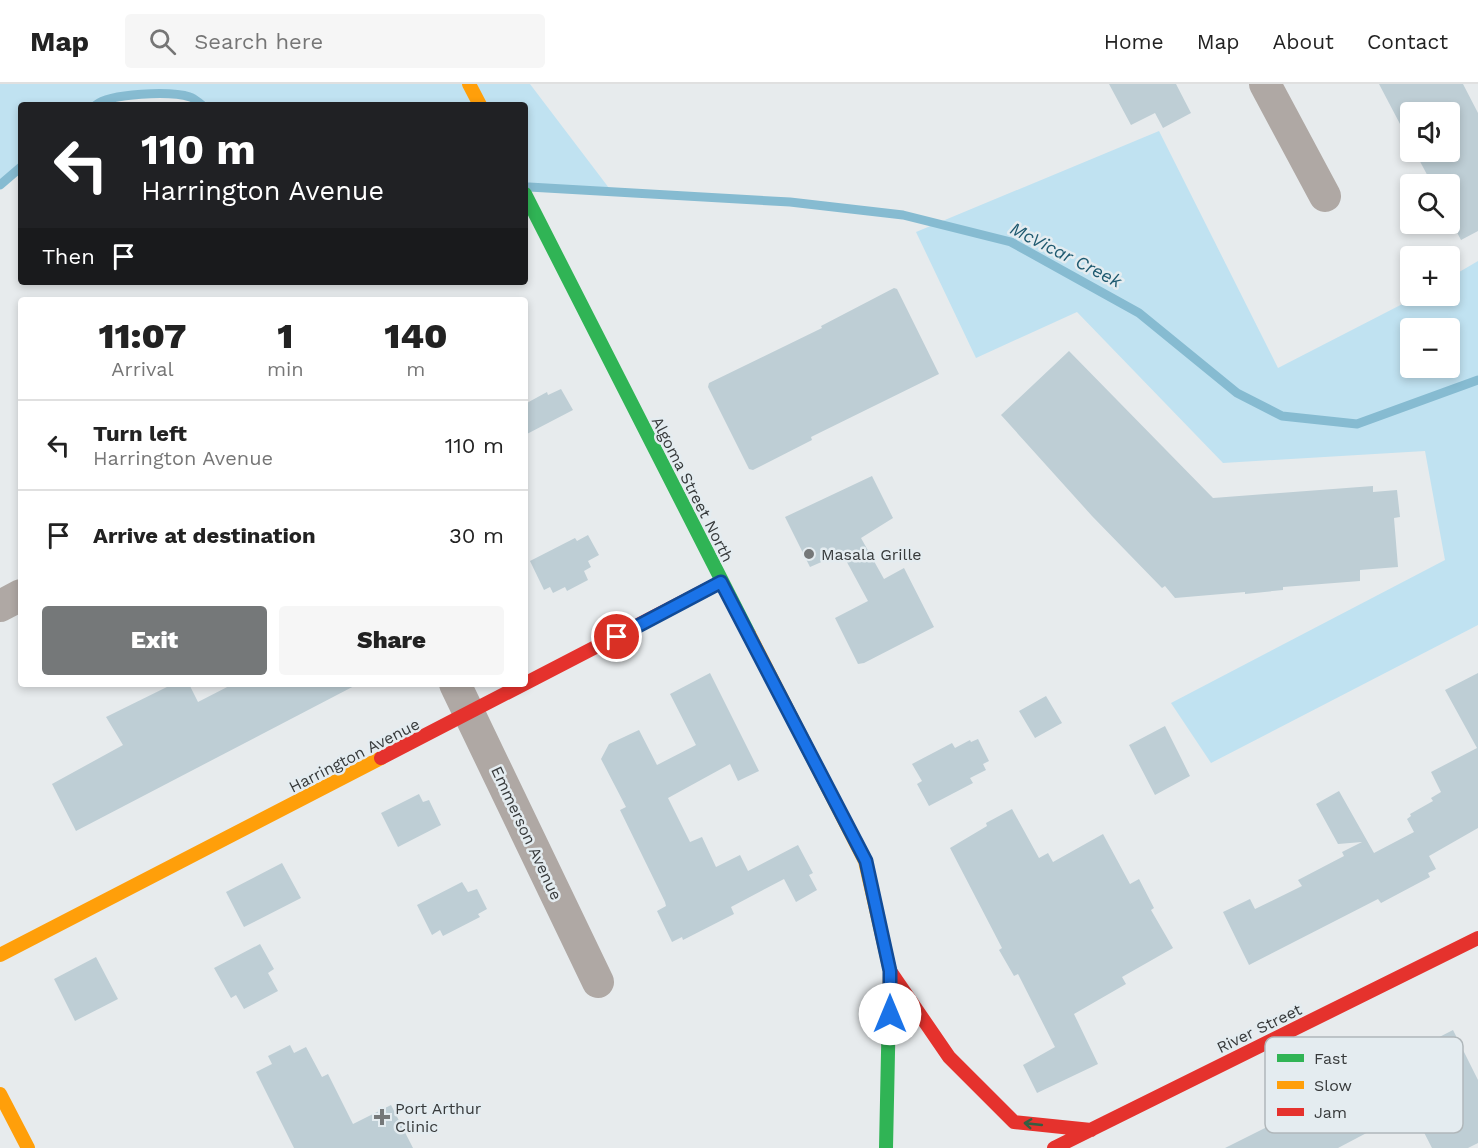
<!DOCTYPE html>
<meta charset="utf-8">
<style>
body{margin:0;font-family:"Work Sans",sans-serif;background:#f6f6f6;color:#222;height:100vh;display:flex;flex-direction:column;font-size:22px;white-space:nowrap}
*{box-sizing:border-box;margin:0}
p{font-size:20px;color:#767676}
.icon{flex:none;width:33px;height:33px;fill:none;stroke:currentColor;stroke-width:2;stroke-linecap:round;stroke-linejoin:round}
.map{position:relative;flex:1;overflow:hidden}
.panel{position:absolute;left:18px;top:213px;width:510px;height:390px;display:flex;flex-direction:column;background:#fff;border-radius:6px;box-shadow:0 3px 9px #0003}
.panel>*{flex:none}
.guide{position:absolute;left:18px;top:18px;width:510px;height:183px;border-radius:6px;box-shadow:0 3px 9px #0003;background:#202124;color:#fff;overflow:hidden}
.buttons{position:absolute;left:1400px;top:18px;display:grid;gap:12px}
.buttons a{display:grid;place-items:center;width:60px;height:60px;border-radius:6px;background:#fff;box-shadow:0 3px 9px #0003;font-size:30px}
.pin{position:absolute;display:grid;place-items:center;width:51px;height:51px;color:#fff;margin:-26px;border:3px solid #fff;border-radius:50%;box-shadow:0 2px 6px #0007}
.me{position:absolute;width:66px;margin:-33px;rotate:0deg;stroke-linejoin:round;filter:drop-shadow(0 0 4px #0008)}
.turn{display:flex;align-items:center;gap:21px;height:126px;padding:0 24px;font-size:27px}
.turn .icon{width:78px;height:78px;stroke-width:2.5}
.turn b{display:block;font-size:42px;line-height:51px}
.then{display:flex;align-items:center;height:57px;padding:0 24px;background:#0003;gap:12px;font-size:22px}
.eta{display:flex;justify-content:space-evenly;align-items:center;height:102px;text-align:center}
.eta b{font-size:36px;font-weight:800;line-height:42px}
.cta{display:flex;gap:12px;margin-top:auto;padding:12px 24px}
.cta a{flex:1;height:69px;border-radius:6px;background:#757879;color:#fff;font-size:24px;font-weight:800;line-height:69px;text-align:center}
.cta a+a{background:#f6f6f6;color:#222}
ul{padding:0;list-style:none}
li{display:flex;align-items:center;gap:18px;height:90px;padding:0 24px;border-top:2px solid #e0e0e0}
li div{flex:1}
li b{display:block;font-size:22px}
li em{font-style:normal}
header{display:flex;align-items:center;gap:36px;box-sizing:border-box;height:84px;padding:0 30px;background:#fff;border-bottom:2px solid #e0e0e0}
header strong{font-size:28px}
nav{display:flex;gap:33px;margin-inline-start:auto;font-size:21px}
.search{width:420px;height:54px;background:#f6f6f6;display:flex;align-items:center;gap:15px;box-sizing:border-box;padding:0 21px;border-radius:6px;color:#767676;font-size:22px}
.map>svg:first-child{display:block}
.green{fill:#c0e2f1;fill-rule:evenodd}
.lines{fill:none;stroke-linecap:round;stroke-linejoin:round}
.stream{stroke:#86bbd1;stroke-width:9}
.building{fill:#beced5}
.street{stroke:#afa8a4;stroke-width:32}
.fast{stroke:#30b455;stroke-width:14}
.slow{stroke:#ff9f0a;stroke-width:14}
.jam{stroke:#e5322d;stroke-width:14}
.oneway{stroke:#355f43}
.route-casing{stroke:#114b97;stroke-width:15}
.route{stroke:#1a73e8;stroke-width:10}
.poi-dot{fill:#757879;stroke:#e4ecf0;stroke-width:2}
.labels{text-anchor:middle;stroke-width:5;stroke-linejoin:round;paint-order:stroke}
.street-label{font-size:16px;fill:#373a3b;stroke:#e4ecf0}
.poi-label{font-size:16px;fill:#373a3b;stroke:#e4ecf0;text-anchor:start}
.water-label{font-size:18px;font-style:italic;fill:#1e596f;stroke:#e4ecf0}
.key{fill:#e4ecf0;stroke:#b0b7ba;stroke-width:1.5}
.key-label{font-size:16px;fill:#373a3b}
</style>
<header>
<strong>Map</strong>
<div class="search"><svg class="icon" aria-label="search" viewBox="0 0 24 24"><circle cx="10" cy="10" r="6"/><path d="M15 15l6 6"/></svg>Search here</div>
<nav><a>Home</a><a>Map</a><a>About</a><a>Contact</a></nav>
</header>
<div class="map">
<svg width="1478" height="1064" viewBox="0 0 1478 1064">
<rect width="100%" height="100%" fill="#e7ebed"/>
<path class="green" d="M0,0H530L612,108L525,103V21H202C199,19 194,14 190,13C171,7 110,9 96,21H21V83L0,101Z
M1159,47L1278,284L1418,212H1449V194L1478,177V541L1211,679L1171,619L1445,476L1425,367L1223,379L1077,228L976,274L916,148ZM1410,244H1449V284H1410Z"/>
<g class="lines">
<path class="stream" d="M96,21C110,9 171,7 190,13C194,14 199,19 202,21
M0,101L21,83
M529,103L790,118L903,131L1011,158L1139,229L1237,309L1282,332L1357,340L1478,296"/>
</g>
<path class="building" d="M1109,0H1176L1191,29L1163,44L1155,29L1131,41Z
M1379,0H1463L1478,29V147L1461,156L1449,133V100H1432L1415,68H1449V28H1410V59Z
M894,204L897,205L939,290L811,353L812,356L753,386L749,385L708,303L709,299L822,244L821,242Z
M1069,267L1213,414L1373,402V408L1397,406L1400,433L1394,434L1398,483L1360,486V497L1283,503V506L1245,510V508L1175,514L1165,502L1162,504L1092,432L1001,331Z
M561,305L573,326L525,351V320L547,308L548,311Z
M872,392L893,434L861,454L884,495L904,484L934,543L864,579L858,580L835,534L868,517L842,469L810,483L785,433Z
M588,451L599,471L588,477L591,483L584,487L588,496L567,507L565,503L553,509L550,503L544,506L530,477L575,454L577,457Z
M710,589L759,687L738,697L730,680L668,714L690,758L702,753L716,783L740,771L748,787L798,761L813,789L809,791L817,806L796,818L784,795L731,823L734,830L683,856L682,853L672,858L657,827L666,822L665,818L620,726L626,723L601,675L609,660L639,646L657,681L696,661L670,610Z
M1478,589V744L1429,772L1436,785L1428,789L1430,793L1381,819L1378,815L1249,881L1223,828L1250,815L1255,825L1302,802L1298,796L1344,772L1342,768L1362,758L1338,760L1316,720L1339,707L1374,769L1414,748L1407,735L1411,732L1410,730L1433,717L1431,714L1441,708L1431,688L1477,664L1445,606Z
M173,600H189L198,618L233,600H358L76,747L52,700L123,661L106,633Z
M1046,612L1062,639L1035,654L1019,627Z
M1165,642L1190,692L1155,711L1129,661Z
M978,655L989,677L983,680L986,686L970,694L973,699L929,722L917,700L922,697L912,680L952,659L955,664L970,656L971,658Z
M419,710L423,718L429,716L441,741L398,763L381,729Z
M1012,725L1039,774L1048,769L1053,778L1103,750L1130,800L1139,795L1154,824L1151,826L1173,864L1122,893L1126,900L1074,930L1098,980L1037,1009L1023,981L1055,963L1018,890L1014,892L999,866L1002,864L950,764L987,742L986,739Z
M282,779L301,814L244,843L226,808Z
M462,798L468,808L477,805L487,825L478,830L480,833L443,852L440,846L432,851L417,821Z
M260,860L274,885L268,889L278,907L244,925L236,911L231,914L214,884Z
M96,873L118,915L75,937L54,895Z
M1453,946L1478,996V1059L1468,1064H1432L1412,1025L1338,1064H1225L1293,1030L1289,1022L1318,1007L1322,1015L1362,993L1357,983L1379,972L1385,981Z
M290,961L294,969L306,963L322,993L328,990L353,1040L391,1021L413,1064H294L256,988L272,980L268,972Z"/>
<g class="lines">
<path class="street" d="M1265,0L1325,112
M0,522L21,511
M455,600L598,898"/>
<path class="fast" d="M525,110L749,550
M886,1064L889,921"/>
<path class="slow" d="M469,0L480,21
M749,550L865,777L890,887L889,921
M0,871L381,674
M0,1010L28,1064"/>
<path class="jam" d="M381,674L721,498
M890,887L949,973L1014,1038L1091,1046
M1054,1064L1478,854"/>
</g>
<defs><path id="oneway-shaft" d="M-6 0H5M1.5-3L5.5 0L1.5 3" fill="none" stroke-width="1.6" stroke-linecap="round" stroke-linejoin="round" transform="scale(1.5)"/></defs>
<use class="oneway" href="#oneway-shaft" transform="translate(1033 1040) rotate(-174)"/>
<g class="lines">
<g class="route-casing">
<path id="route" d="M617,553L721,498L866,777L890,887V930"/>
</g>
<use href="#route" class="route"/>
</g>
<g class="poi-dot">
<circle cx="809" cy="470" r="6"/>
<path d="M379 1024h6v6h6v6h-6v6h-6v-6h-6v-6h6z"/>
</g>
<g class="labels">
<g class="street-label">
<text transform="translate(693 405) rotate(63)" y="6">Algoma Street North</text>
<text transform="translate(354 671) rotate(-27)" y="6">Harrington Avenue</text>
<text transform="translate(527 749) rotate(65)" y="6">Emmerson Avenue</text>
<text transform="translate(1259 944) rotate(-26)" y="6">River Street</text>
</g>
<g class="poi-label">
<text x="821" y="476">Masala Grille</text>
<text x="395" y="1030">Port Arthur<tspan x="395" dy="18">Clinic</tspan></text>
</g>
<g class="water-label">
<text transform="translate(1066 171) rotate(27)" y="6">McVicar Creek</text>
</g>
</g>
<rect x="1265" y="953" width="198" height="96" rx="9" class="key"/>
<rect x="1277" y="970" width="27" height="8" fill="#30b455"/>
<rect x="1277" y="997" width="27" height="8" fill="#ff9f0a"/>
<rect x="1277" y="1024" width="27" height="8" fill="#e5322d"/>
<g class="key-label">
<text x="1314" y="980">Fast</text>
<text x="1314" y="1007">Slow</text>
<text x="1314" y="1034">Jam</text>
</g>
</svg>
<div class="buttons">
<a><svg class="icon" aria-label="sound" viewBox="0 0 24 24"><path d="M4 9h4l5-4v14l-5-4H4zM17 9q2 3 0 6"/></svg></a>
<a><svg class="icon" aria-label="search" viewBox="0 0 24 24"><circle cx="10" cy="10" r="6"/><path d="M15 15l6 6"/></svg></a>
<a>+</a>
<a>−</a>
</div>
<div class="pin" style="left:617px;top:553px;background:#d93025"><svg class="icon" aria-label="arrive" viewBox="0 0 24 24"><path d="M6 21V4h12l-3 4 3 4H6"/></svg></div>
<svg class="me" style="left:890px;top:930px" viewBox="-20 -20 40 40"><circle r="19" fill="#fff"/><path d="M0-13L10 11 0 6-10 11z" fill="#1a73e8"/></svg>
<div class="guide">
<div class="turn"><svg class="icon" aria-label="left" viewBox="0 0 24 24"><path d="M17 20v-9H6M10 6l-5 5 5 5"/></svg><div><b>110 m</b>Harrington Avenue</div></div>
<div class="then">Then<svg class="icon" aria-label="arrive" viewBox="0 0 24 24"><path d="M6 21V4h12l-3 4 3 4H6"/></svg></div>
</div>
<section class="panel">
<div class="eta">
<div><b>11:07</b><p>Arrival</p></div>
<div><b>1</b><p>min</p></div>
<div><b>140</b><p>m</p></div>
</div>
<ul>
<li><svg class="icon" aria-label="left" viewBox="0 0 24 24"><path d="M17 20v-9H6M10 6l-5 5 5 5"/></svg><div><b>Turn left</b><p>Harrington Avenue</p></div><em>110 m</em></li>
<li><svg class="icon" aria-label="arrive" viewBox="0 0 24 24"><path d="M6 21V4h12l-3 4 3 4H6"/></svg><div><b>Arrive at destination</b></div><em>30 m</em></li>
</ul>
<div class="cta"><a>Exit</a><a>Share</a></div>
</section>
</div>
